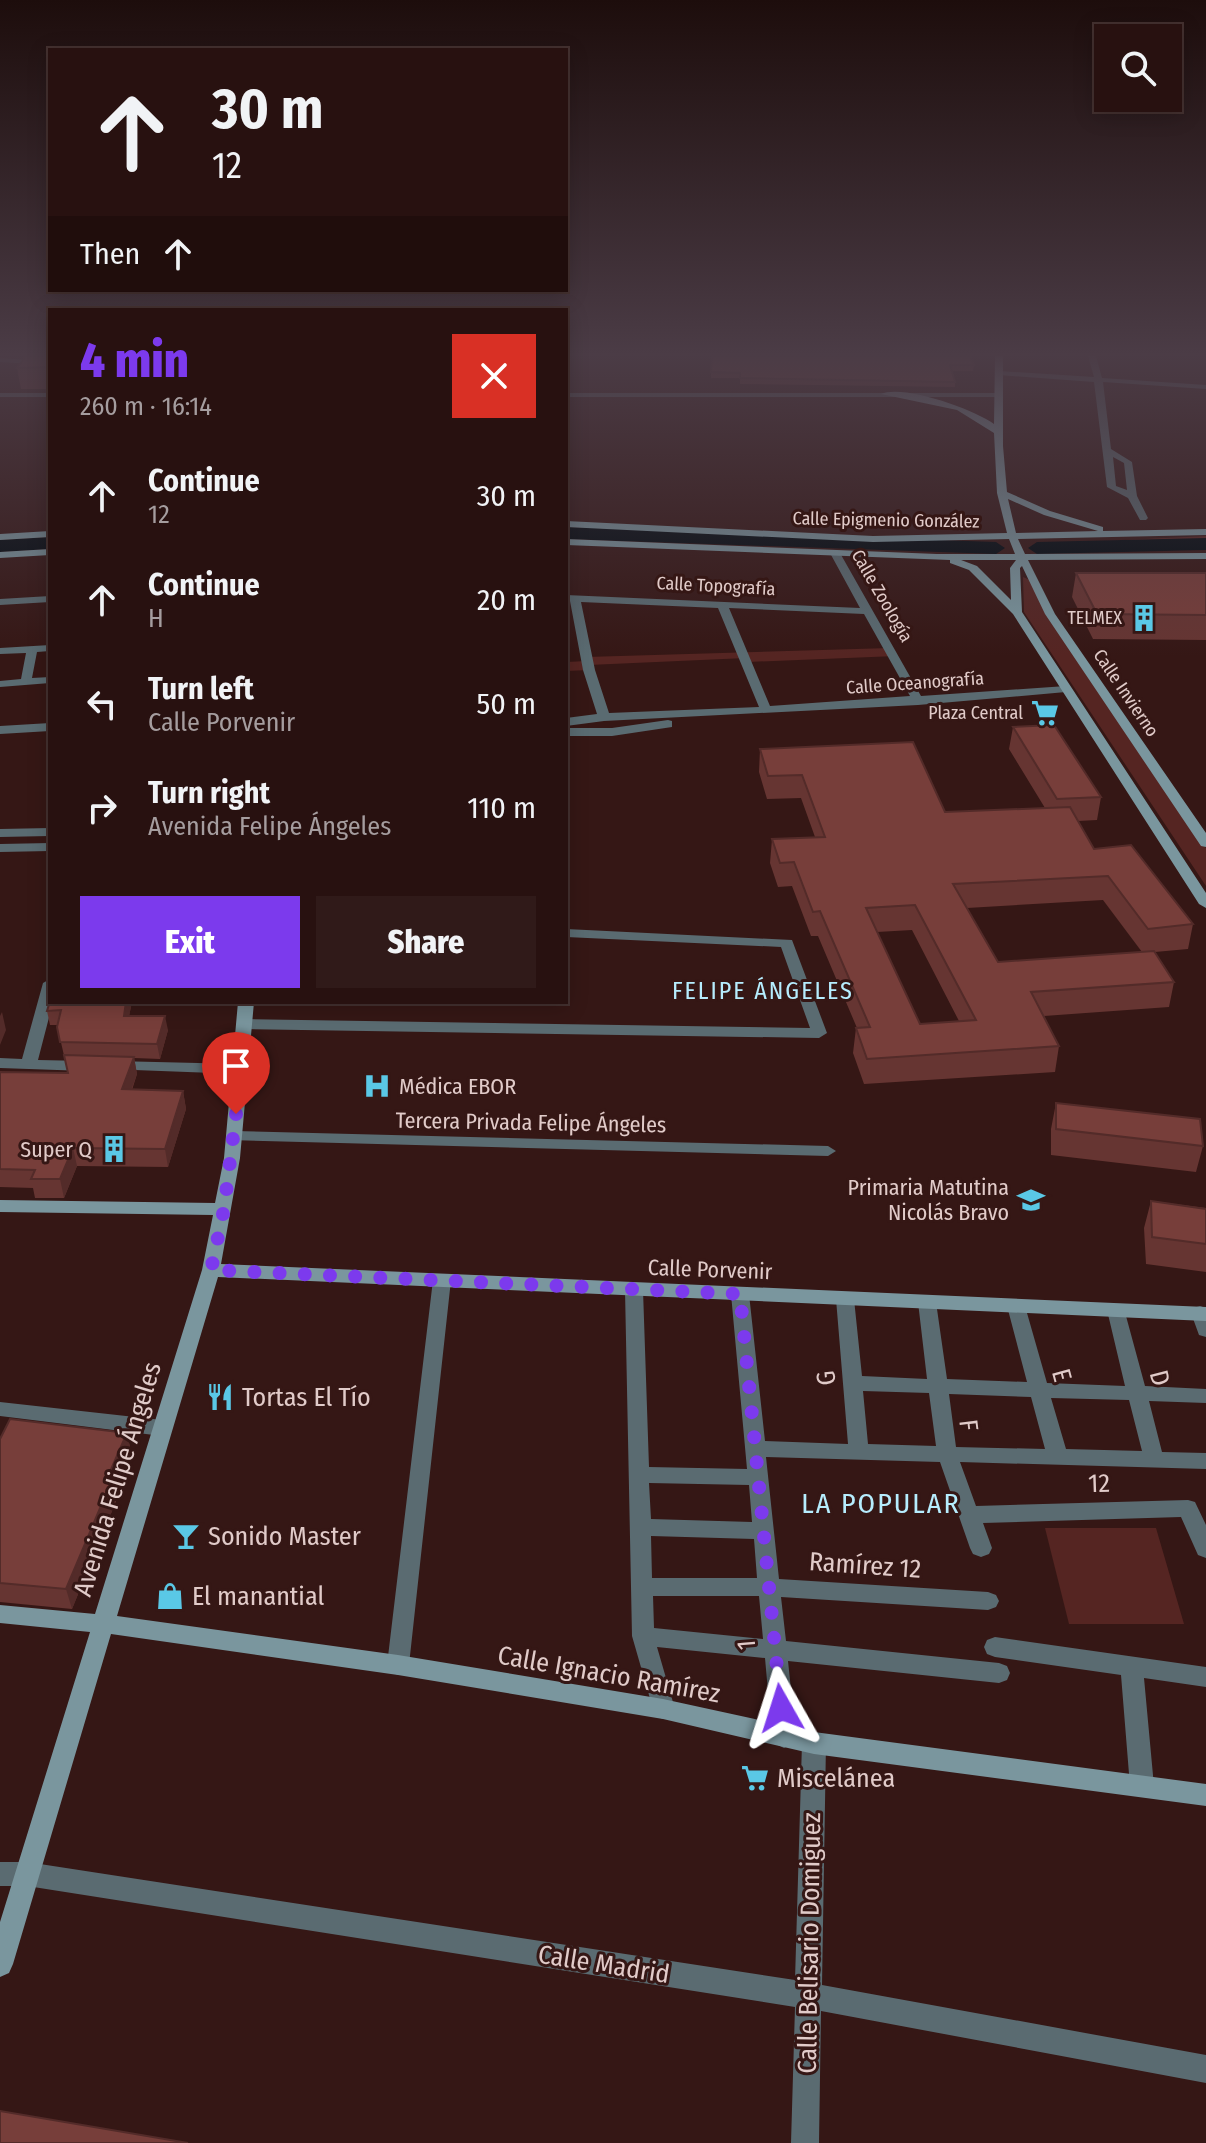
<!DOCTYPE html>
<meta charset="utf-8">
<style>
body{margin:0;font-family:"Fira Sans Condensed",sans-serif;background:#301a19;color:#f1f3f6;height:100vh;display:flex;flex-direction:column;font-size:30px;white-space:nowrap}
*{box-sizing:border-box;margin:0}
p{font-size:26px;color:#a59d9f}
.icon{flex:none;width:44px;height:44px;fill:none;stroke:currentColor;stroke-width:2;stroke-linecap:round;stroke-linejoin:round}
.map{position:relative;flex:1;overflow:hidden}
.details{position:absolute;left:48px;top:308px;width:520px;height:696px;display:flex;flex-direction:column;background:#281110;border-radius:0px;box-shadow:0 4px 20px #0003,0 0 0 2px #443130}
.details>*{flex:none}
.guide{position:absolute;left:48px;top:48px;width:520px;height:244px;border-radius:0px;box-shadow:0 4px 20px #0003,0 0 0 2px #443130;background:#281110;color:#f1f3f6;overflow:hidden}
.buttons{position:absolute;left:1094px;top:24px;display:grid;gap:16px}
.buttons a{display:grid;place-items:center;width:88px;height:88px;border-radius:0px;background:#281110;box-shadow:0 4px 20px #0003,0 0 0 2px #443130;font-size:40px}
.pin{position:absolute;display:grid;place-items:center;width:68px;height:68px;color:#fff;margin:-82px -34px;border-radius:50% 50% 50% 0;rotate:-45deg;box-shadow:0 0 8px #0007}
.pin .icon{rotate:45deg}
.me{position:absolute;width:88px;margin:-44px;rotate:354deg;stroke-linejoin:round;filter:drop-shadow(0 0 6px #0008)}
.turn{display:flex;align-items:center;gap:28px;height:168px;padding:0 32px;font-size:36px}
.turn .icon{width:104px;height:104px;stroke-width:2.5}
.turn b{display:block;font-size:56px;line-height:68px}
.then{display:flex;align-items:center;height:76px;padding:0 32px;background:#0003;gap:16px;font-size:30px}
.round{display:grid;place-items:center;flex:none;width:84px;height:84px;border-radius:0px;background:#301a19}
.headline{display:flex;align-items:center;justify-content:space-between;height:136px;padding:0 32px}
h1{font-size:48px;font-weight:800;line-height:60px;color:#7c3aed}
.primary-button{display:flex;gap:16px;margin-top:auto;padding:16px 32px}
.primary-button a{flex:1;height:92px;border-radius:0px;background:#7c3aed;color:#fff;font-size:32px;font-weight:800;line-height:92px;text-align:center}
.primary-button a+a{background:#301a19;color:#f1f3f6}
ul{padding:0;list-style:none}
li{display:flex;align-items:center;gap:24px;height:104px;padding:0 32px}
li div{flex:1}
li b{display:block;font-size:30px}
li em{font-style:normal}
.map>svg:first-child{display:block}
.green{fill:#552522}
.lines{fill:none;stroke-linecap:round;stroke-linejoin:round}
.canal{fill:#000a10;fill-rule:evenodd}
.street{fill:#5a6b71;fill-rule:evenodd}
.secondary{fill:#7a969e;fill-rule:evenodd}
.wall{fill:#663532;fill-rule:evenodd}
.shaded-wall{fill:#532b29}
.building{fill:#773e3a;stroke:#532b29;stroke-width:2;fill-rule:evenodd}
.route{stroke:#7c3aed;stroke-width:14;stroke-dasharray:0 25.2}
.labels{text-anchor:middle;stroke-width:6;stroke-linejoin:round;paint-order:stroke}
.far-street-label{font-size:18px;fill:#e1cbc9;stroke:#351715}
.far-poi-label{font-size:18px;fill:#e1cbc9;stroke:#351715;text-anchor:end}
.poi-label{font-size:22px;fill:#e1cbc9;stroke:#351715;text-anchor:end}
.street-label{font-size:22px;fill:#e1cbc9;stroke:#351715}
.neighbourhood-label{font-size:24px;letter-spacing:2px;fill:#b6edfe;stroke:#351715}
.near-street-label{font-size:26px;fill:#e1cbc9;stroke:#351715}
.near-poi-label{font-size:26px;fill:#e1cbc9;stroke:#351715;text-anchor:start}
.near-neighbourhood-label{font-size:28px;letter-spacing:2px;fill:#b6edfe;stroke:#351715}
</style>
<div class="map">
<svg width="1206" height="2143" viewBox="0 0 1206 2143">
<rect width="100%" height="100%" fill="#351715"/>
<path class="green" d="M1206,536V550L1050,552L1043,544Z
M1023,577L1030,580L1206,848V886L1024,612Z
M890,648L896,656L748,662L746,658L589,665V670L566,671V662L587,661L586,657Z
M1045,1528H1156L1184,1624H1069Z"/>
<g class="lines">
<path class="canal" d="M566,527L996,542L1005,548L996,554L566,539Z
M50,537V549L0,552V540Z
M1206,538V550L1037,554L1028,548L1037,542Z"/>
<path class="street" d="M1088,356H1096L1102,378L1206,385V389L1103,382L1111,449L1132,462L1137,496L1148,518L1146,520H1140L1128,498L1107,487L1094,382L999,375L995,373L999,371L1094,377ZM1113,457L1124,463L1127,490L1116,486Z
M0,358L33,360L37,362L33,364L0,362Z
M0,393H50V397H0Z
M566,393H997L1001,395L997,397H566Z
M835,550L840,553L921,696L1066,686L1072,689L1066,692L918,705L604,721L566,726V718L597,714L583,670L570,601H566V595L860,608L830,553ZM581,602L718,608L759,707L609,713L595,670ZM729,608L864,614L910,696L770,706Z
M50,596V602L0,605V599Z
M50,645V651L37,652L32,678L50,677V683L0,687V681L21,679L26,653L0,654V648Z
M668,720L672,721V727L612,736H566V728H612Z
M50,723V731L0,734V726Z
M50,828V836L0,837V829Z
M50,843V851L0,852V844Z
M566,929L792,940L827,1033L819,1038L244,1029L236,1024L244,1019L810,1028L781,947L566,937Z
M50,979V1002H53L38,1060L86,1061L94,1066L86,1071L0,1068V1058L22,1059L43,983Z
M114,1061L240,1064L248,1069L240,1074L108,1069L106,1066L108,1063Z
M234,1131L828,1146L836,1151L828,1156L228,1140L226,1136L228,1132Z
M442,1274L449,1276L451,1280L409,1665L406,1672L398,1675L390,1672L387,1665L433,1280L435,1276Z
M634,1284L641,1285L643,1290L649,1467L747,1469L731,1294L733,1289H747L749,1294L765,1441L848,1444L836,1299L838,1294H852L854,1299L862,1376L927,1379L918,1302L920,1297H934L936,1302L947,1379L1027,1382L1007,1306L1009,1301H1023L1025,1306L1047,1383L1125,1386L1107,1310L1109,1305H1123L1145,1386L1206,1389V1403L1149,1401L1162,1452L1206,1453V1469L960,1462L976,1506L1188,1500L1195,1502L1206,1525V1558L1198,1555L1181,1517L983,1523L992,1548L989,1554L981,1557L973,1554L970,1548L940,1462L766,1457L779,1579L988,1592L996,1595L999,1601L996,1607L988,1610L781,1597L786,1641L999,1663L1007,1666L1010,1673L1007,1680L999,1683L788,1661L796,1737L792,1744L784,1748L776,1744L772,1737L765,1658L657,1647L675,1709L671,1716L663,1719L655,1716L632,1636L625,1290L627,1285ZM863,1391L929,1393L936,1446L868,1444ZM949,1394L1031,1397L1045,1449L956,1447ZM1051,1398L1129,1400L1142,1451L1066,1449ZM649,1483L749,1485L752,1522L651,1519ZM651,1536L754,1539L757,1578H652ZM653,1596H759L763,1639L654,1628Z
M1200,1306L1206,1308V1337L1199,1335L1191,1313L1193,1308Z
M0,1402L162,1420L169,1423L172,1428L169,1433L162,1436L0,1416Z
M995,1637L1206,1667V1687L1144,1678L1154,1786L1151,1794L1142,1797L1133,1794L1130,1786L1121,1675L995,1657L987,1654L984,1647L987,1640Z
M814,1732L822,1736L826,1743L822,1985L1206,2055V2083L821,2011L819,2143H791L795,2007L27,1886H0V1862H27L795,1980L802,1743L806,1736Z"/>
<path class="secondary" d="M995,356H1003V446L1007,492L1050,511L1103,527V531L1206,529V535L1018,539L1025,554L1206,553V559L1028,560L1055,614L1206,833V847L1201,846L1045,614L1022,566L1020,568L1022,612L1206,893V908L1199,904L1013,614L969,570L950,563V560L566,545V539L937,554H1015L1009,539L873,542L566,527V521L873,536L1007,533L997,493L994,433L957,410L881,394C903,384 974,409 994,424ZM1008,499L1044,515L1098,531L1016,533ZM961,560H1016L1010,568L1011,600L977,566Z
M50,531V537L0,540V534Z
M50,549V555L0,558V552Z
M238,1002H254L240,1158L221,1264L1206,1307V1321L218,1277L117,1616L398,1655L663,1699L814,1732L1206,1784V1806L814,1754L663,1719L398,1675L111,1634L13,1964L9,1973L0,1977V1922L90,1632L0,1623V1605L95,1614L202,1270L213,1215L0,1212V1200L215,1203L224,1158Z"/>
</g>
<path class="wall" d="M50,356V389H21L17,368Z
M711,356L974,365L973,371H952L955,382V387L740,384V378H711Z
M1076,573H1206V640L1093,639L1072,597Z
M1013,727L1101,797L1097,820L1078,821L1094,849L1193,924L1188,949L1155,952L1174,982L1169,1007L1044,1016L1059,1046L1055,1072L864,1084L853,1053L856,1028H857L818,936H811L792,886L778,887L770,863L772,839L815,837L801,798L767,799L759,772L760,749L945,812L1045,808L1009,749ZM1103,900L1142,952L998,962L967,908ZM912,930L959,1021L920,1024L877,932Z
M50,1002H132L129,1016L168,1030L160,1059L134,1058L137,1074L132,1090L183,1091L186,1109L168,1167L77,1166L64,1198H35L33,1188L0,1187V1072L68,1073L57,1025H50L47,1011Z
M1056,1103L1203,1146L1196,1172L1051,1155V1129Z
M1151,1201L1206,1208V1272L1146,1264L1144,1228Z
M127,1433L131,1452L117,1485L119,1494L72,1609L0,1602V1439Z"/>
<path class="shaded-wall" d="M126,1002H132L126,1031L124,1016Z
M2,1012L6,1030L0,1045V1016Z
M165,1016L168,1030L160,1059L157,1044Z
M134,1057L137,1074L125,1107L122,1089Z
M183,1091L186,1109L168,1167L165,1149Z
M73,1148L77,1166L64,1198L60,1179Z
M127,1433L131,1452L117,1485L119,1494L72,1609L66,1589L109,1474Z"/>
<path class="building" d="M26,356H50V367L17,368Z
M712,356H970L974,365H950L955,382L740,378V373L711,372Z
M1076,573H1206V615L1097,614Z
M1054,725L1101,797L1057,799L1013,727Z
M913,742L945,812L1070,807L1094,849L1131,845L1193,924L1148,929L1108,876L953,884L998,962L1154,951L1174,982L1031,992L1059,1046L867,1059L856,1028L870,1027L820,911L813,912L794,862L780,863L772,839L825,837L802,775L768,776L760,749ZM915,905L976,1020L920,1024L866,908Z
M50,1001V1002H126L124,1016H165L157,1044L60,1042L57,1027L61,1010L47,1011Z
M64,1055L134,1057L122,1089L183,1091L165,1149L73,1148L60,1179H31L35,1170L0,1169V1072L68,1073Z
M1056,1103L1200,1119L1203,1146L1056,1129Z
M1151,1201L1206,1209V1244L1152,1237Z
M10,1419L127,1433L109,1474L114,1475L66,1589L0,1583V1439Z
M0,2111L188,2143H0Z"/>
<linearGradient id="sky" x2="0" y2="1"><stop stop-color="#1d0d0c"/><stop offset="0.54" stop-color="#4b3c46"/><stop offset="1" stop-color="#4b3c46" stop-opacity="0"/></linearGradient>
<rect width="1206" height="656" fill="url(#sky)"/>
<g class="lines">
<path class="route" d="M236,1114L224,1209L211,1270L740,1294L781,1708"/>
</g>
<defs>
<g id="building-bare" transform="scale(2.16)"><path d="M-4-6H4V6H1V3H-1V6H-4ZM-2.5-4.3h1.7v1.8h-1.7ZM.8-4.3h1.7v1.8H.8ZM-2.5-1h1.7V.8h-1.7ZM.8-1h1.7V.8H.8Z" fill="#5ac8e6" stroke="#351715" stroke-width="2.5" paint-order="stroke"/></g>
<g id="supermarket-bare" transform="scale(2.16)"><path d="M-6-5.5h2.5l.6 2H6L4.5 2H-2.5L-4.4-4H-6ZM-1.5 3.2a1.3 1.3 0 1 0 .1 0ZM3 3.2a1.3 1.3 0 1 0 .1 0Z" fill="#5ac8e6" stroke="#351715" stroke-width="2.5" paint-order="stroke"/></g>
<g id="hospital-bare" transform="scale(2.16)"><path d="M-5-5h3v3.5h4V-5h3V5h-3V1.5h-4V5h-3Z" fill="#5ac8e6" stroke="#351715" stroke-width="2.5" paint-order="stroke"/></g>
<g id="school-bare" transform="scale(2.16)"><path d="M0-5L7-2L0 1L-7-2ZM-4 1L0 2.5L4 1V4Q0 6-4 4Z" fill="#5ac8e6" stroke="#351715" stroke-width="2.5" paint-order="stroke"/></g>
<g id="restaurant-bare" transform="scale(2.16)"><path d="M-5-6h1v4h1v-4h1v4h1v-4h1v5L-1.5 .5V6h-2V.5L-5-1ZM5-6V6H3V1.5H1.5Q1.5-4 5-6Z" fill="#5ac8e6" stroke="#351715" stroke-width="2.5" paint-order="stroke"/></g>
<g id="bar-bare" transform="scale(2.16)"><path d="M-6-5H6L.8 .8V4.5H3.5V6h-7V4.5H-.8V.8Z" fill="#5ac8e6" stroke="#351715" stroke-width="2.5" paint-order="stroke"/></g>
<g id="shop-bare" transform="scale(2.16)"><path d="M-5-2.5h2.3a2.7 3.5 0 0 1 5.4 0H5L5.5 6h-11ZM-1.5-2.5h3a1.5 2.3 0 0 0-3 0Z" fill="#5ac8e6" stroke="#351715" stroke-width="2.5" paint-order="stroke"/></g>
</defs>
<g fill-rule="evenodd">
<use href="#building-bare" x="1144" y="618"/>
<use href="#supermarket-bare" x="1045" y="713"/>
<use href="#hospital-bare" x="377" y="1086"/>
<use href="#building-bare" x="114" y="1149"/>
<use href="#school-bare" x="1031" y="1200"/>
<use href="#restaurant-bare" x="220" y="1397"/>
<use href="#bar-bare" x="186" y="1536"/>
<use href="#shop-bare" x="170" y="1596"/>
<use href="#supermarket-bare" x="755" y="1778"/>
</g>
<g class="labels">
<g class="far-street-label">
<text transform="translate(886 520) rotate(1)" y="6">Calle Epigmenio González</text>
<text transform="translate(716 586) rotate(3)" y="6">Calle Topografía</text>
<text transform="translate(882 596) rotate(60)" y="6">Calle Zoología</text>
<text transform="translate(915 683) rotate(-4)" y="6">Calle Oceanografía</text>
<text transform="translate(1126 693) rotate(56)" y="6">Calle Invierno</text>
</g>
<g class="far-poi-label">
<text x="1122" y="624">TELMEX</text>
<text x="1023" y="719">Plaza Central</text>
</g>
<g class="poi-label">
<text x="399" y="1094" text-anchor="start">Médica EBOR</text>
<text x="92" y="1157">Super Q</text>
<text x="1009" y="1195">Primaria Matutina<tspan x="1009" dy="25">Nicolás Bravo</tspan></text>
</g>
<g class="street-label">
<text transform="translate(531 1122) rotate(1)" y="8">Tercera Privada Felipe Ángeles</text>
<text transform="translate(710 1269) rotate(2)" y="8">Calle Porvenir</text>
</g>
<g class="neighbourhood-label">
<text x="763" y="999">FELIPE ÁNGELES</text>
</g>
<g class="near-street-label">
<text transform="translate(1062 1375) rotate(75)" y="9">E</text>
<text transform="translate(826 1378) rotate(-95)" y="9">G</text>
<text transform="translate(1160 1378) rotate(76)" y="9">D</text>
<text transform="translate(969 1425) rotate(83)" y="9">F</text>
<text transform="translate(117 1479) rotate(-73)" y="9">Avenida Felipe Ángeles</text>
<text transform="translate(1099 1483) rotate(-2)" y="9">12</text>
<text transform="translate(865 1565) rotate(4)" y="9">Ramírez 12</text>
<text transform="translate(746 1645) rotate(-95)" y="9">1</text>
<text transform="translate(609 1674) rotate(10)" y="9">Calle Ignacio Ramírez</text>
<text transform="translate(809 1943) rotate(-89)" y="9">Calle Belisario Domiguez</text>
<text transform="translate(604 1964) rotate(9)" y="9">Calle Madrid</text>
</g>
<g class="near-poi-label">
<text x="242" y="1406">Tortas El Tío</text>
<text x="208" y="1545">Sonido Master</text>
<text x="192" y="1605">El manantial</text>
<text x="777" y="1787">Miscelánea</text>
</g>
<g class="near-neighbourhood-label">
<text x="881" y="1513">LA POPULAR</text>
</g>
</g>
</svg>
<div class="buttons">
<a><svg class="icon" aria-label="search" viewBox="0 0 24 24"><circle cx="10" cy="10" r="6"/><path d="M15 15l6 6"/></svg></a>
</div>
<div class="pin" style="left:236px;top:1114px;background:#d93025"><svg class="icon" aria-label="arrive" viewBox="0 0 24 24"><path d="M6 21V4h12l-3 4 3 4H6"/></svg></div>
<svg class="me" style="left:781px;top:1708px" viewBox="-20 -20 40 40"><path d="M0-17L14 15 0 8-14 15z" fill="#7c3aed" stroke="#fff" stroke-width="4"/></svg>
<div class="guide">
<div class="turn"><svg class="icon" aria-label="ahead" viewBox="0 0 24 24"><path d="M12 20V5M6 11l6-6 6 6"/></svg><div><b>30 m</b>12</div></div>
<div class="then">Then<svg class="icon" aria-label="ahead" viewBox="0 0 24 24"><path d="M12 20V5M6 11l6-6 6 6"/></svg></div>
</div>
<section class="details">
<div class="headline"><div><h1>4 min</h1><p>260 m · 16:14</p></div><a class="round" style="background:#d93025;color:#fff"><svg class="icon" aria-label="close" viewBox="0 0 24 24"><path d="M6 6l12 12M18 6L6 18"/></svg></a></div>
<ul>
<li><svg class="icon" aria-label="ahead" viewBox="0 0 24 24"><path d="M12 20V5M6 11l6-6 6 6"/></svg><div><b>Continue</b><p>12</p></div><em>30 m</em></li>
<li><svg class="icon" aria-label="ahead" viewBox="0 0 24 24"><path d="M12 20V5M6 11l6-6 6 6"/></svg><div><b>Continue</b><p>H</p></div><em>20 m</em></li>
<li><svg class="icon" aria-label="left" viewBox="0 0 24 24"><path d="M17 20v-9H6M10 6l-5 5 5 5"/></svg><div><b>Turn left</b><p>Calle Porvenir</p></div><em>50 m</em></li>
<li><svg class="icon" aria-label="right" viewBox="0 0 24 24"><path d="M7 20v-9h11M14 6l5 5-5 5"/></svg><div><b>Turn right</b><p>Avenida Felipe Ángeles</p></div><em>110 m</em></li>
</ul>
<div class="primary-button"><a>Exit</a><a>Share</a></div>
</section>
</div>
